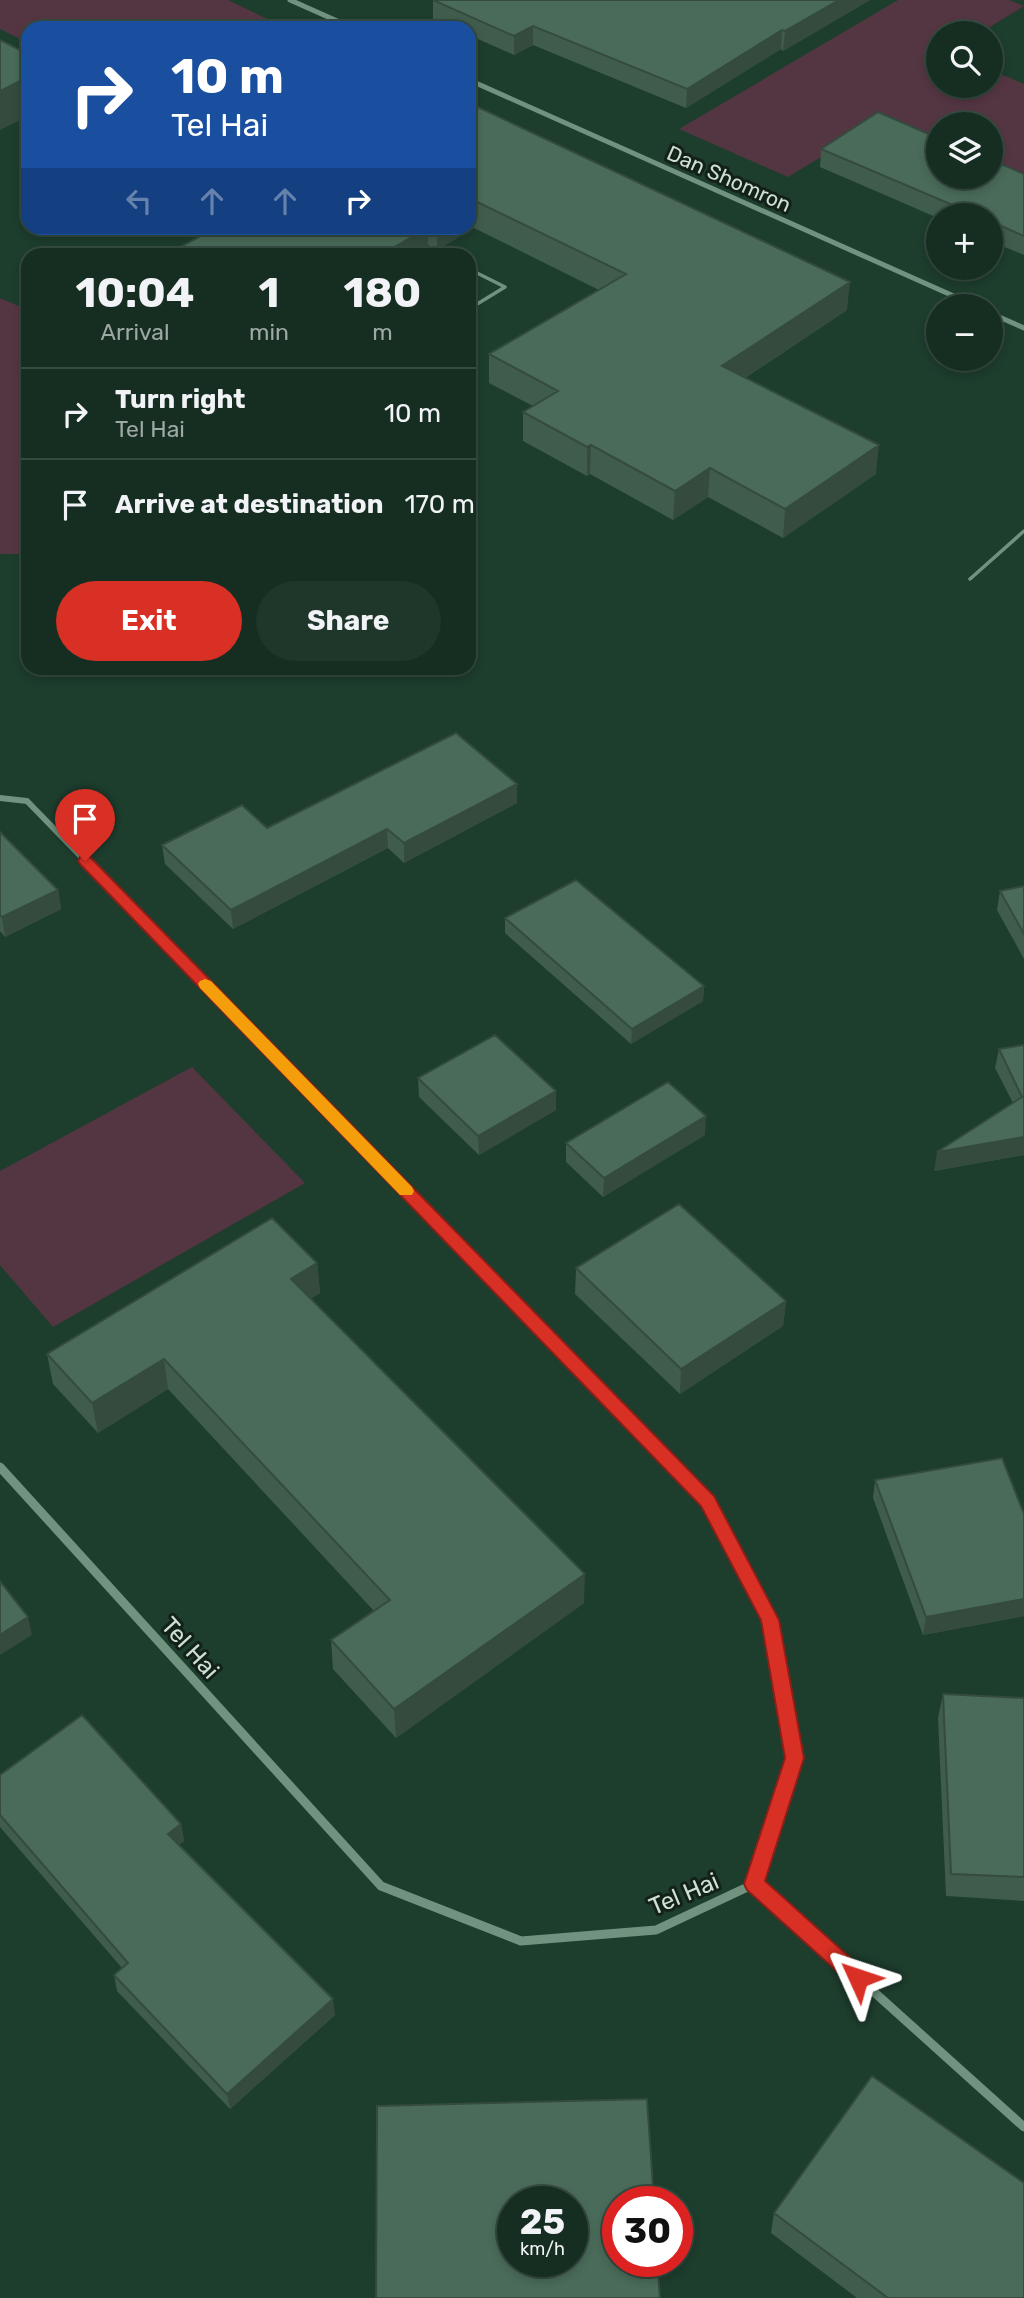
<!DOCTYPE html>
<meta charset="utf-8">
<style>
body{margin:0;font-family:Rubik,sans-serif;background:#1f362a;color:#f1f3f6;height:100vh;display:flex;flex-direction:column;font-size:26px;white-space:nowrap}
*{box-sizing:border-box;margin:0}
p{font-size:23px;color:#9ea8a5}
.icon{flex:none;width:38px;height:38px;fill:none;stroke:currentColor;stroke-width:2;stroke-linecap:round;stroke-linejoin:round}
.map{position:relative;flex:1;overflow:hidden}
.sheet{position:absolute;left:21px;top:248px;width:455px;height:427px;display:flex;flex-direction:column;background:#162e22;border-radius:21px;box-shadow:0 4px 10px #0003,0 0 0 2px #354a40}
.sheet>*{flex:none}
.hud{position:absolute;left:21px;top:21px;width:455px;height:214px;border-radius:21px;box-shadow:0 4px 10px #0003,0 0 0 2px #354a40;background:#1a4fa0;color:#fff;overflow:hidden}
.controls{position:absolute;left:926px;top:21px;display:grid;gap:14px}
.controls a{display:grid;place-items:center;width:77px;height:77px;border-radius:50%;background:#162e22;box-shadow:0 4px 10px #0003,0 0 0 2px #354a40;font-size:35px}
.speed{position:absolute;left:497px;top:2186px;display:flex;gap:14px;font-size:35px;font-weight:700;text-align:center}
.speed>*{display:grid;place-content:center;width:91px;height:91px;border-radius:50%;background:#162e22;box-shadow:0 4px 10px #0003,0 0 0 2px #354a40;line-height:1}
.speed small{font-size:18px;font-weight:400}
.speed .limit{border:10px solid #d22;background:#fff;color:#111}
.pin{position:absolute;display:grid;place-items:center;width:60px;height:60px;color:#fff;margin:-72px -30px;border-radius:50% 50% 50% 0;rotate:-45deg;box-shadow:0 0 7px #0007}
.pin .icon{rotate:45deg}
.me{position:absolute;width:77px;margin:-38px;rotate:312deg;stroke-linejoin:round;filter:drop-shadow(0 0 5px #0008)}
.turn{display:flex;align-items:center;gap:24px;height:147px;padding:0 35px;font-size:32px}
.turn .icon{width:91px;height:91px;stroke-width:2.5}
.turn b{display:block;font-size:49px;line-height:60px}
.lanes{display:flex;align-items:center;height:66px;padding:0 35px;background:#0003;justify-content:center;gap:35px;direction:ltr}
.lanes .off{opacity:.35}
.eta{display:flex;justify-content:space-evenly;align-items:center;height:119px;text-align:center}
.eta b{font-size:42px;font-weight:700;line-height:49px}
.action{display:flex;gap:14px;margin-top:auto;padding:14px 35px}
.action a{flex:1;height:80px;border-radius:42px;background:#d93025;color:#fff;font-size:28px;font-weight:700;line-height:80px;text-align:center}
.action a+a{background:#1f362a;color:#f1f3f6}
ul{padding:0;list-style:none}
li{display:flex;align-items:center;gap:21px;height:91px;padding:0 35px;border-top:2px solid #354a40}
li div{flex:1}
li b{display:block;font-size:26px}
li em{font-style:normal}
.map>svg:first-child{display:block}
.green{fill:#543643}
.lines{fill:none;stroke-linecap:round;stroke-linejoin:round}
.lane{stroke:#70927f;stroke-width:3.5}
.street-far2{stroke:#70927f;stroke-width:5}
.street-far1{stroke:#70927f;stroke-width:6}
.street{stroke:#70927f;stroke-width:9}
.wall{fill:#405c4d}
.shaded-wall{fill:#344b3e}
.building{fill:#4a6b59;stroke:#344b3e;stroke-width:2;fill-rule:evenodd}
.route{fill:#d93025;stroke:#8d1f18;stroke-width:2}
.slow{fill:#f59e0b}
.labels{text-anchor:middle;stroke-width:6;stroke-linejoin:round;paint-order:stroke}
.far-street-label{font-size:21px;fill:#cee0d6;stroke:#132119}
.street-label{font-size:24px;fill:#cee0d6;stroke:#132119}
</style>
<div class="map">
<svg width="1024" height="2298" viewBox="0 0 1024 2298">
<rect width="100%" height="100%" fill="#1d3d2d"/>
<path class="green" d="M0,0H228L286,28H28V43L0,29Z
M898,0H1009L1024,6L980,33H938V86H990L991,70L1024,84V178L991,164L990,124H938V142L883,119L788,177L679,129Z
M0,298L28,310V554H0Z
M192,1067L305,1183L53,1327L0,1265V1171Z"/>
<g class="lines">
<path class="lane" d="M424,248L440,256
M469,269L505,287L469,309
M970,579L1024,531"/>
<path class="street-far2" d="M290,0L353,28
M469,80L976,306
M990,313L1024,328"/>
<path class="street-far1" d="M0,798L27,801L546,1335"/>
<path class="street" d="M0,1467L381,1886L521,1941L656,1930L754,1884L795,1758L770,1620L707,1501L544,1334
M754,1884L1024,2127"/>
</g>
<path class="wall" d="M433,0H870L783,51L781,49L686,108L533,45L514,55L469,35V28H453L433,19Z
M469,103L847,310L745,378L876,474L783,538L708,497L673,520L590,474L587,476L523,441V412L533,406L489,383V354L599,290L474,228L437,250L428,245V255L215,228H469Z
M821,149L1024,174V255L990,241V215H938V218L820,167Z
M517,784V803L404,863L388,848L233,929L165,864L162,845L267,828Z
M0,832L58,890L61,909L5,937L0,931Z
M1024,886V959L997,910L1000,891Z
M505,918L704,986L703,1001L631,1044L505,933Z
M1024,1045V1155L934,1171L1013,1103L995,1068L999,1049Z
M418,1078L556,1091V1110L479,1155L419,1097Z
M705,1135L603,1197L566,1162V1143Z
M317,1263L320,1293L311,1298L584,1603L396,1738L333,1669L331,1640L374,1611L168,1389L98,1433L53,1384L47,1354Z
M576,1268L786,1301L783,1326L680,1394L575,1294Z
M875,1480L1024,1514V1616L923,1635L873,1498Z
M943,1694L1024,1698V1901L946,1896L938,1718Z
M0,1775L181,1824L184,1841L179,1845L335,2015L230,2109L117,1991L114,1975L122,1968L0,1827Z
M774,2213L1024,2298H857L771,2233Z"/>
<path class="shaded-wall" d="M839,0H870L783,51L785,31Z
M533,26V45L514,55V36Z
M782,30L781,49L686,108L687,89Z
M28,77V116L0,130V91Z
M473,200L474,228L437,250V228H469V203Z
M428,228V255L379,256Z
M850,282L847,310L720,394L722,366Z
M591,445L590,474L587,476V447Z
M879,445L876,474L783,538L785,509Z
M710,468L708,497L673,520L675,491Z
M517,784V803L404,863V843Z
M387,829L388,848L233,929L231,910Z
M58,890L61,909L5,937L2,917Z
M704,986L703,1001L631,1044L632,1029Z
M556,1091V1110L479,1155L478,1136Z
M706,1116L705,1135L603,1197L604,1178Z
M1024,1137V1155L934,1171L937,1152Z
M317,1263L320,1293L294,1309L291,1279Z
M786,1301L783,1326L680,1394L681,1369Z
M164,1359L168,1389L98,1433L92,1403Z
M585,1574L584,1603L396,1738L394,1709Z
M1024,1599V1616L923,1635L926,1617Z
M28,1617L32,1635L0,1655V1635Z
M181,1824L184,1841L171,1851L168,1834Z
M333,1999L335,2015L230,2109L227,2094Z"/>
<path class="building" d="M433,0H839L785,31L782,30L687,89L533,26L514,36Z
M0,40L28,54V77L0,91Z
M469,103L850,282L722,366L879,445L785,509L710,468L675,491L591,445L587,447L523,412L558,391L489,354L626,274L473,200L469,203Z
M878,112L938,138V177H990V159L1024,174V236L990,221V215H976L821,149Z
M215,228H427L379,256H164Z
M456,733L517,784L404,843L387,829L231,910L162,845L242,805L267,828Z
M0,832L58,890L2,917L0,916Z
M576,880L704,986L632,1029L505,918Z
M1024,886V934L1000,891Z
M495,1035L556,1091L478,1136L418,1078Z
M1024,1045V1137L937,1152L1022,1097L999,1049Z
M668,1082L706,1116L604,1178L566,1143Z
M679,1204L786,1301L681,1369L576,1268Z
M272,1218L317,1263L291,1279L585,1574L394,1709L331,1640L390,1600L164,1359L92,1403L47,1354Z
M1002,1458L1024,1514V1599L926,1617L875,1480Z
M0,1581L28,1617L0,1635Z
M943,1694L1024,1698V1877L951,1874Z
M82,1715L181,1824L168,1834L333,1999L227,2094L114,1975L128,1963L0,1815V1775Z
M872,2076L1024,2183V2298H888L774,2213Z
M647,2099L654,2202H618V2261H657L660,2298H376L377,2106ZM513,2202H572V2261H513Z"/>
<path class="route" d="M85,856L90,857L714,1496L779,1620L804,1758L765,1881L865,1971L868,1978L865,1984L858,1987L851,1984L747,1890L744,1884L785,1758L761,1620L701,1506L80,864L78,861L80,857Z"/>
<path class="slow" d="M205,979L211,981L412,1187L414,1191L412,1195H400L200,988L198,984L200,981Z"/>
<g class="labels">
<g class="far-street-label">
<text transform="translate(729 179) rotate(24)" y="7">Dan Shomron</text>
</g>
<g class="street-label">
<text transform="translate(190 1648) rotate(48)" y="8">Tel Hai</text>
<text transform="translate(684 1894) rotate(-23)" y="8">Tel Hai</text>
</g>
</g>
</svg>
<div class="controls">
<a><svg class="icon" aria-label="search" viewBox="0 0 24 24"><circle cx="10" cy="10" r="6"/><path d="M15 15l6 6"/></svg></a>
<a><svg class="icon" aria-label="layers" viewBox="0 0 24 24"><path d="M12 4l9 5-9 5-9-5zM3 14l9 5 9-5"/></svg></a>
<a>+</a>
<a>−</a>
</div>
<div class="speed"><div>25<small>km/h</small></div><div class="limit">30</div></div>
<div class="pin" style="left:85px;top:861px;background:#d93025"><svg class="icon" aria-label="arrive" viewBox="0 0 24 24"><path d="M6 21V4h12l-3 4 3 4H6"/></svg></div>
<svg class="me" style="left:858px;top:1978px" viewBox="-20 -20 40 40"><path d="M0-17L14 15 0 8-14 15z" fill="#d93025" stroke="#fff" stroke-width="4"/></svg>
<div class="hud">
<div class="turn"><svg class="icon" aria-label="right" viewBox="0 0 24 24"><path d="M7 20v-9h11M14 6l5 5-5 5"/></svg><div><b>10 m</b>Tel Hai</div></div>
<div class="lanes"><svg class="icon off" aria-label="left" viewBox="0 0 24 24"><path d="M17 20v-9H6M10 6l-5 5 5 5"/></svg><svg class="icon off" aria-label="ahead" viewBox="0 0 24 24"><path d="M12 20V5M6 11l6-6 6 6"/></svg><svg class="icon off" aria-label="ahead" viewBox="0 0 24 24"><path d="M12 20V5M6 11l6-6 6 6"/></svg><svg class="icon" aria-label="right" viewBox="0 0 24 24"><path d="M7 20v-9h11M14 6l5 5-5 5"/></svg></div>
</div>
<section class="sheet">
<div class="eta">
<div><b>10:04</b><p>Arrival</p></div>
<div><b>1</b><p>min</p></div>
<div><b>180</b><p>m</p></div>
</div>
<ul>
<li><svg class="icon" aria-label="right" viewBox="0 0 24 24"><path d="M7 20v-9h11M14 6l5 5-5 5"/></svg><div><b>Turn right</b><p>Tel Hai</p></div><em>10 m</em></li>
<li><svg class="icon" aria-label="arrive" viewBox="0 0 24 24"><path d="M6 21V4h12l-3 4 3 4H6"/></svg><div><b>Arrive at destination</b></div><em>170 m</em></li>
</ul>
<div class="action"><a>Exit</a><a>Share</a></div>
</section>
</div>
